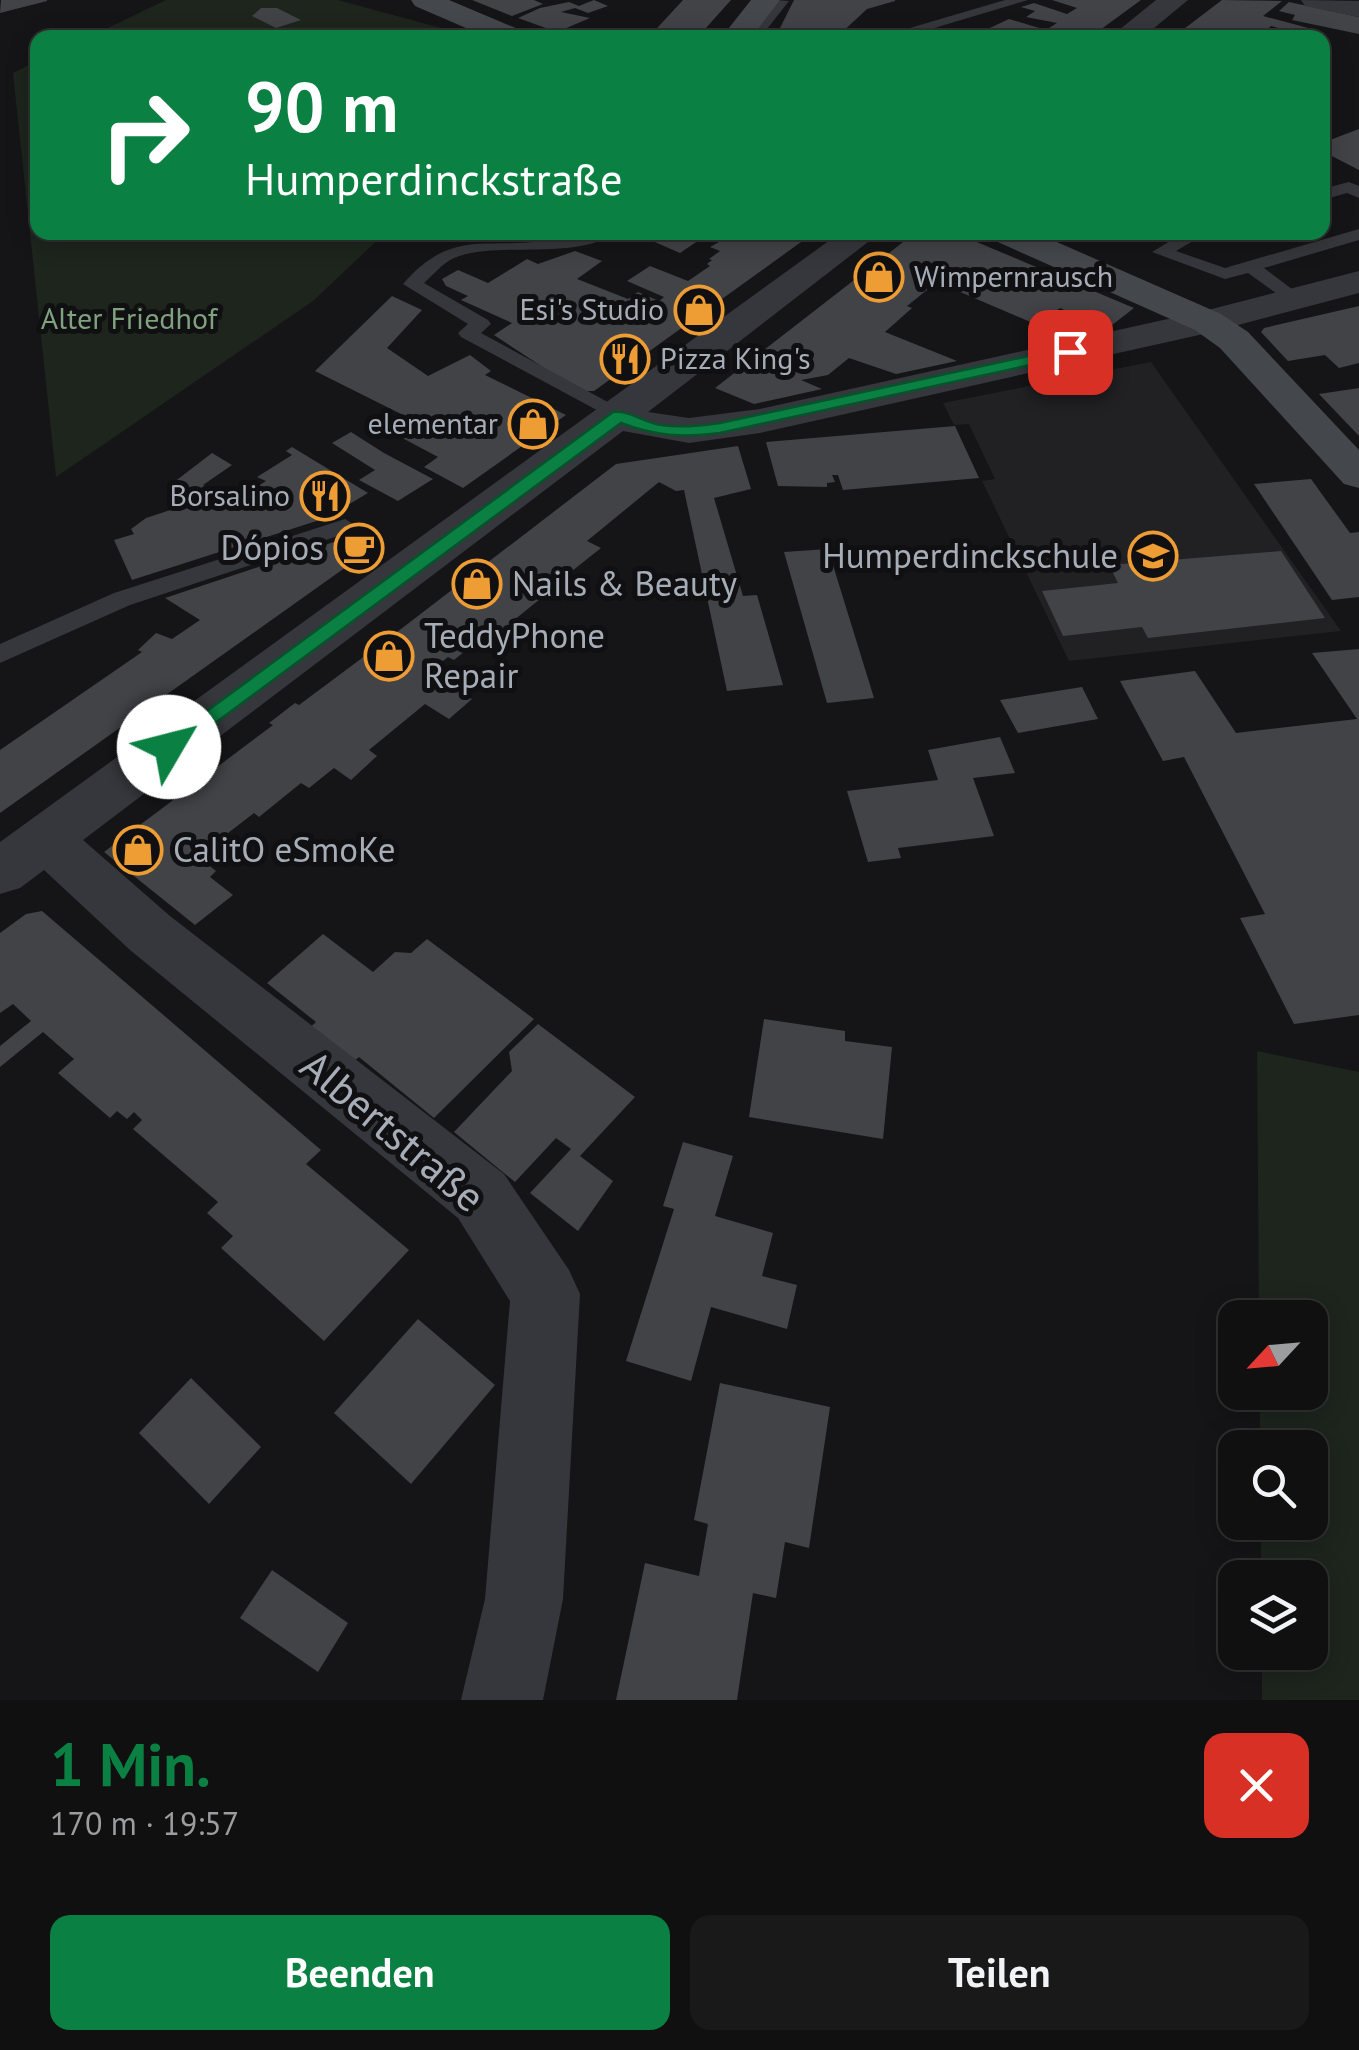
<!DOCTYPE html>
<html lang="de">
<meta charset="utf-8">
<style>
body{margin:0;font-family:"PT Sans",sans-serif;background:#19191a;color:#f1f3f6;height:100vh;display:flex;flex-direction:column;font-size:38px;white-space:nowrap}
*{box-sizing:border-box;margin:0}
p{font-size:32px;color:#9c9d9f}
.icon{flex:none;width:55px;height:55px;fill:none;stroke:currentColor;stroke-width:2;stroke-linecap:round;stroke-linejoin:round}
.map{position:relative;height:1700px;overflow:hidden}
.side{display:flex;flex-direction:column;background:#101011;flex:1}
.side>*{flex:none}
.top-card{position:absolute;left:30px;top:30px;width:1300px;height:210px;border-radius:20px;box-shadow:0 5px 25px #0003,0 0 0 2px #303031;background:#0b8043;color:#fff;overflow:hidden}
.needle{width:65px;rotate:244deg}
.fabs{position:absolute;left:1218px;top:1300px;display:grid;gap:20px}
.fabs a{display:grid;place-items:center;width:110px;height:110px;border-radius:20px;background:#101011;box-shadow:0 5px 25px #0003,0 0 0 2px #303031;font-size:50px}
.pin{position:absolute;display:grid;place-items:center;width:85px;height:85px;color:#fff;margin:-42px;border-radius:20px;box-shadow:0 5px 15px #0006}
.me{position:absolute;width:110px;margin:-55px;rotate:53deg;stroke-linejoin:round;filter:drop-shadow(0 0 8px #0008)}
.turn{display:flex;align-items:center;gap:35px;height:210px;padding:0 50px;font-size:45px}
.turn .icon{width:130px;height:130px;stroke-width:2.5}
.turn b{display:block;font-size:70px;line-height:85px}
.round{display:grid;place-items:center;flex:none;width:105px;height:105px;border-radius:20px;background:#19191a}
.headline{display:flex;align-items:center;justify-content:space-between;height:170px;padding:0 50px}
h1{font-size:60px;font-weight:700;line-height:75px;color:#0b8043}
.cta{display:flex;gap:20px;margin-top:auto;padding:20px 50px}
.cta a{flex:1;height:115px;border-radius:20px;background:#0b8043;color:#fff;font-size:40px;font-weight:700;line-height:115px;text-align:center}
.cta a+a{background:#19191a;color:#f1f3f6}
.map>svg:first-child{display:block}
.built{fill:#212124}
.green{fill:#1d251d}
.building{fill:#414347}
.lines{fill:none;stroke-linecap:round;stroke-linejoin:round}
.lane{fill:#36373c;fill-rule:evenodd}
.street{fill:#36373c;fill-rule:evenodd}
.secondary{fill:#44474c;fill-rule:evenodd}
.route{fill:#0b8043;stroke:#07532c;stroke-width:2.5}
.labels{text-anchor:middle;stroke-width:10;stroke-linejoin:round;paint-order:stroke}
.far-poi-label{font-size:30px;fill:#a7adb7;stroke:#101012;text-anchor:end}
.far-park-label{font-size:30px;fill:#80a17e;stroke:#101012}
.poi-label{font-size:35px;fill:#a7adb7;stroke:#101012;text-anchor:start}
.near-street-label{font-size:42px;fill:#a7adb7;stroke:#101012}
</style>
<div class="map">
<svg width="1359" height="1700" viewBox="0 0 1359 1700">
<rect width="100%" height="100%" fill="#151517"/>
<path class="built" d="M1151,362L1341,631L1069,661L982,481L995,479L969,424L954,425L943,403Z"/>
<path class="green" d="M166,0H338L474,37L87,38Z
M37,61L38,232L385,233L313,301L56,477L13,73Z
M1257,1051L1359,1072V1700H1262V1653L1310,1652V1578L1261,1577V1523L1310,1522V1448L1260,1447V1393L1310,1392V1318L1259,1317Z"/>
<path class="building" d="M1,0H47V1L0,13Z
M472,0H534L543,4L512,16Z
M594,0L608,6L588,13L575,8L561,12L590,18L557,32L518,18L540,8L569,2L579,6Z
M683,0H731L697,38H648Z
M794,0H895V1L867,9L838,36L823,32L818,38H775Z
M1052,0H1141L1089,38H989L977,34L1009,19L1046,30L1057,23L1026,17L1035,11L1021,7L1034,3L1067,14L1077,8Z
M1222,0L1282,1L1263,16L1312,29L1305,35L1271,26L1257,38H1172Z
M1289,2L1359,17V34L1292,20L1295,15L1279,11Z
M261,8H277L301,20L276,28L252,16Z
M1359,129V170L1322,151V143Z
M659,232H711L680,253L641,236Z
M737,232H815L594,391H582L567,383L494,335L512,323L461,300L468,296L446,286L442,279L458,270L488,283L527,259L538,264L575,251L602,261L577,279L628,299L638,292L659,301L664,297L627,281L650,266L688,281L710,266L707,264L712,260L709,259L720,251L710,247Z
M916,232H953L1134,308L1107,329L1060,308L1051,315L1063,320L1049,330L937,282L907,306L912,308L885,332L957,361L896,374L849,358L828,375L801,380L822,389L754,404L715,388Z
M392,296L422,310L387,348L428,376L470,355L491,371L485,375L566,415L463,488L424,467L438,457L391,432L411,419L315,371Z
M1359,306V363L1339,368L1325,355L1288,361L1261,332L1264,328Z
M1359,388V436L1319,394Z
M955,426L979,478L843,490L838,475H832L835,482L827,483V487L778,486L766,442Z
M351,432L384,453L433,479L398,501L359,480L375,470L332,443Z
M738,446L751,489L714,498L743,596L757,595L783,685L727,691L684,490L676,491L659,482L587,541L601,548L538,598L540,599L502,630L496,626L454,660L448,657L428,673L472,699L449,719L425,704L369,750L377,756L351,780L334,768L309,788L301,783L259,817L254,813L219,840L223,844L202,860L216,871L210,877L233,895L195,925L104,852L273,725L269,723L295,703L299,705L401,629L616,464Z
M292,447L368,493L326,518L132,580L114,540L134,534L131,529L146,518L201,500L169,486L212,453L232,465L203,485L220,493L207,502L220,511L266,481L257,477L292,455L286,451Z
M1311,479L1350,533L1359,532V597L1332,600L1254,484Z
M358,534L377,545L0,813V750L142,652L138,650L156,633L172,639L200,620L165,598Z
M828,549L874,698L827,703L784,552Z
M1281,551L1325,618L1148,638L1142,627L1063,636L1042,591L1118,583L1109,565Z
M1359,649V1015L1294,1024L1240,918L1265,914L1184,757L1163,761L1120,681L1195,671L1236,733L1357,719L1312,653Z
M1082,687L1098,719L1018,733L1000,700Z
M1000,737L1015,773L973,778L994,836L898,848L901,858L868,862L847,791L938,780L928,750Z
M42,911L321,1150L306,1164L409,1250L324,1341L221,1248L233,1236L207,1213L218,1202L133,1129L142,1120L134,1112L127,1119L117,1111L110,1118L58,1073L74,1059L43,1032L0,1067V1046L31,1021L13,1004L0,1013V933L26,914Z
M323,934L373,972L395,952L411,953L427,939L534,1019L434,1118L359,1057L350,1064L307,1030L316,1022L267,983Z
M764,1019L845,1031V1041L892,1047L883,1139L749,1117Z
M538,1024L635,1097L580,1156L613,1181L578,1231L530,1193L571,1149L556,1138L515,1182L454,1132L512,1071L509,1052Z
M683,1142L733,1156L715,1216L773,1233L762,1276L797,1285L787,1329L711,1307L691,1381L626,1361L674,1209L663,1206Z
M418,1319L495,1385L411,1484L334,1413Z
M191,1378L261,1447L209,1504L139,1433Z
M720,1383L830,1407L809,1548L785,1542L776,1598L753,1593L737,1700H616L645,1563L699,1576L708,1524L694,1520Z
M272,1570L348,1623L318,1672L240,1618Z"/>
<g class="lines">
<path class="lane" d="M775,0L789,1L760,38H740L749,33Z
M1005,0H1028L901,38H876Z
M1349,182L1359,186V198L1347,193L1322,200V189Z
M1359,229V240L1264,268L1301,296V304L1294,306L1248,273L1225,279L1152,252L1185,232H1208L1176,251L1225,268Z
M582,232H617C574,262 497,240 454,258C444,262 433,275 424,283L488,320L491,324L481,333L626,412L629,416L619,422L461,337L458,333L468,324L403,284C451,229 482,249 543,241C556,239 569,235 582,232Z
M345,519L356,526L353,531L130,605L0,663V644L114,593Z"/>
<path class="street" d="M1156,0H1188L1142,38H1109Z
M1301,0L1359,1V17L1305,6Z
M841,232H881L648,412L689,418L760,409L1204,311L1359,271V293L1208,333L760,433L689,443L623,431L83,840L170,916L504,1174L569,1270L580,1294L563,1599L543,1700H461L485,1599L510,1301L458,1218L130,950L44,870L20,888L0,894V842Z"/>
<path class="secondary" d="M411,0H449L525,32L529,38H489L415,6Z
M751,0H780L751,38H721Z
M986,232H1034L1221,314L1248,332L1359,450V488L1344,484L1220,348L1195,330L991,239Z"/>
</g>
<path class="route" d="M1070,347L1078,352L1076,355L720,433C683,438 655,436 621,423L176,752H161L158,747L613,412C630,410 644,423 661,425C681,428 700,426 720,423Z"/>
<defs>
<g id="shop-ring" transform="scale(2.5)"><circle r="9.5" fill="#101012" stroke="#ee9d35" stroke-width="1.5"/><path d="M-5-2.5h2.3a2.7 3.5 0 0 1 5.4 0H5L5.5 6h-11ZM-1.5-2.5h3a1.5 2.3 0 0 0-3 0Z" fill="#ee9d35"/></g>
<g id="restaurant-ring" transform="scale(2.5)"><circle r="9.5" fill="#101012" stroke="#ee9d35" stroke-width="1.5"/><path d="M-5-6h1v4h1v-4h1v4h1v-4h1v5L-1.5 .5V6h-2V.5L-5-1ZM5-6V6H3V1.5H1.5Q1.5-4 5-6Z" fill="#ee9d35"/></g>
<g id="cafe-ring" transform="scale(2.5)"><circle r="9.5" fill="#101012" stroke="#ee9d35" stroke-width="1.5"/><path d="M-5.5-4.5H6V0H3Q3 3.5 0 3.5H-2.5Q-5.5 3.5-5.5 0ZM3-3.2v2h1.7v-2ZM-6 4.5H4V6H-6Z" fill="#ee9d35"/></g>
<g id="school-ring" transform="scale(2.5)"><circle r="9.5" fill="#101012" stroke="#ee9d35" stroke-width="1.5"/><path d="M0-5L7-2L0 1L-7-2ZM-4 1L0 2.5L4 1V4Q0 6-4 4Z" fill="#ee9d35"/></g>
</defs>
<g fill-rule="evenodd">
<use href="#shop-ring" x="879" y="277"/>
<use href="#shop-ring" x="699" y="310"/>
<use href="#restaurant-ring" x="625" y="359"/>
<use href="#shop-ring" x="533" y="424"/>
<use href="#restaurant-ring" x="325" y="496"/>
<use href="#cafe-ring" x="359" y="548"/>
<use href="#school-ring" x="1153" y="556"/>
<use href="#shop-ring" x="477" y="584"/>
<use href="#shop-ring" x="389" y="656"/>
<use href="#shop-ring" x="138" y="850"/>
</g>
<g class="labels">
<g class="far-poi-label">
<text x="914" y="287" text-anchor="start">Wimpernrausch</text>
<text x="664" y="320">Esi's Studio</text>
<text x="660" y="369" text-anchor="start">Pizza King's</text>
<text x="498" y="434">elementar</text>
<text x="290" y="506">Borsalino</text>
</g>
<g class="far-park-label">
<text x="129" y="329">Alter Friedhof</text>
</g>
<g class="poi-label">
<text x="324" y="560" text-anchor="end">Dópios</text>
<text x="1118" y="568" text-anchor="end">Humperdinckschule</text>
<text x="512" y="596">Nails &amp; Beauty</text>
<text x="424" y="648">TeddyPhone<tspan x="424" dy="40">Repair</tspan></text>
<text x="173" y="862">CalitO eSmoKe</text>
</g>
<g class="near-street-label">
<text transform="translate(393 1131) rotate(40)" y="15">Albertstraße</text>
</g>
</g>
</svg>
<div class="fabs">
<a><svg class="needle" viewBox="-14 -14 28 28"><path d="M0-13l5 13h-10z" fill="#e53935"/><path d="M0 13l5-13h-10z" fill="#9c9d9f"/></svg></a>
<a><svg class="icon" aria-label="search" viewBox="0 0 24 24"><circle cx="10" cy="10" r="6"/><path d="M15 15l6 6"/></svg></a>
<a><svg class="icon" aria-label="layers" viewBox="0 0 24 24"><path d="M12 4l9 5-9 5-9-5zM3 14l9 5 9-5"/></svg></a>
</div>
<div class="pin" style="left:1070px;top:352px;background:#d93025"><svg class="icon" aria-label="arrive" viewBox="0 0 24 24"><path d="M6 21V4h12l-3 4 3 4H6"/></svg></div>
<svg class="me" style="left:169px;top:747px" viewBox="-20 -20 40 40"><circle r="19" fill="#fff"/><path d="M0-13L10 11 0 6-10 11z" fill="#0b8043"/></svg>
<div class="top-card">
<div class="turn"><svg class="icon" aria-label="right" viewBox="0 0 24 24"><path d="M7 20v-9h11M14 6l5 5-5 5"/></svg><div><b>90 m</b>Humperdinckstraße</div></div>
</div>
</div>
<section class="side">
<div class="headline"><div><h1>1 Min.</h1><p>170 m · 19:57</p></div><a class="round" style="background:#d93025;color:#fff"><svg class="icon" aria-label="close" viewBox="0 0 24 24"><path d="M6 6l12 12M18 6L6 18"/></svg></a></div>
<div class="cta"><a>Beenden</a><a>Teilen</a></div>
</section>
